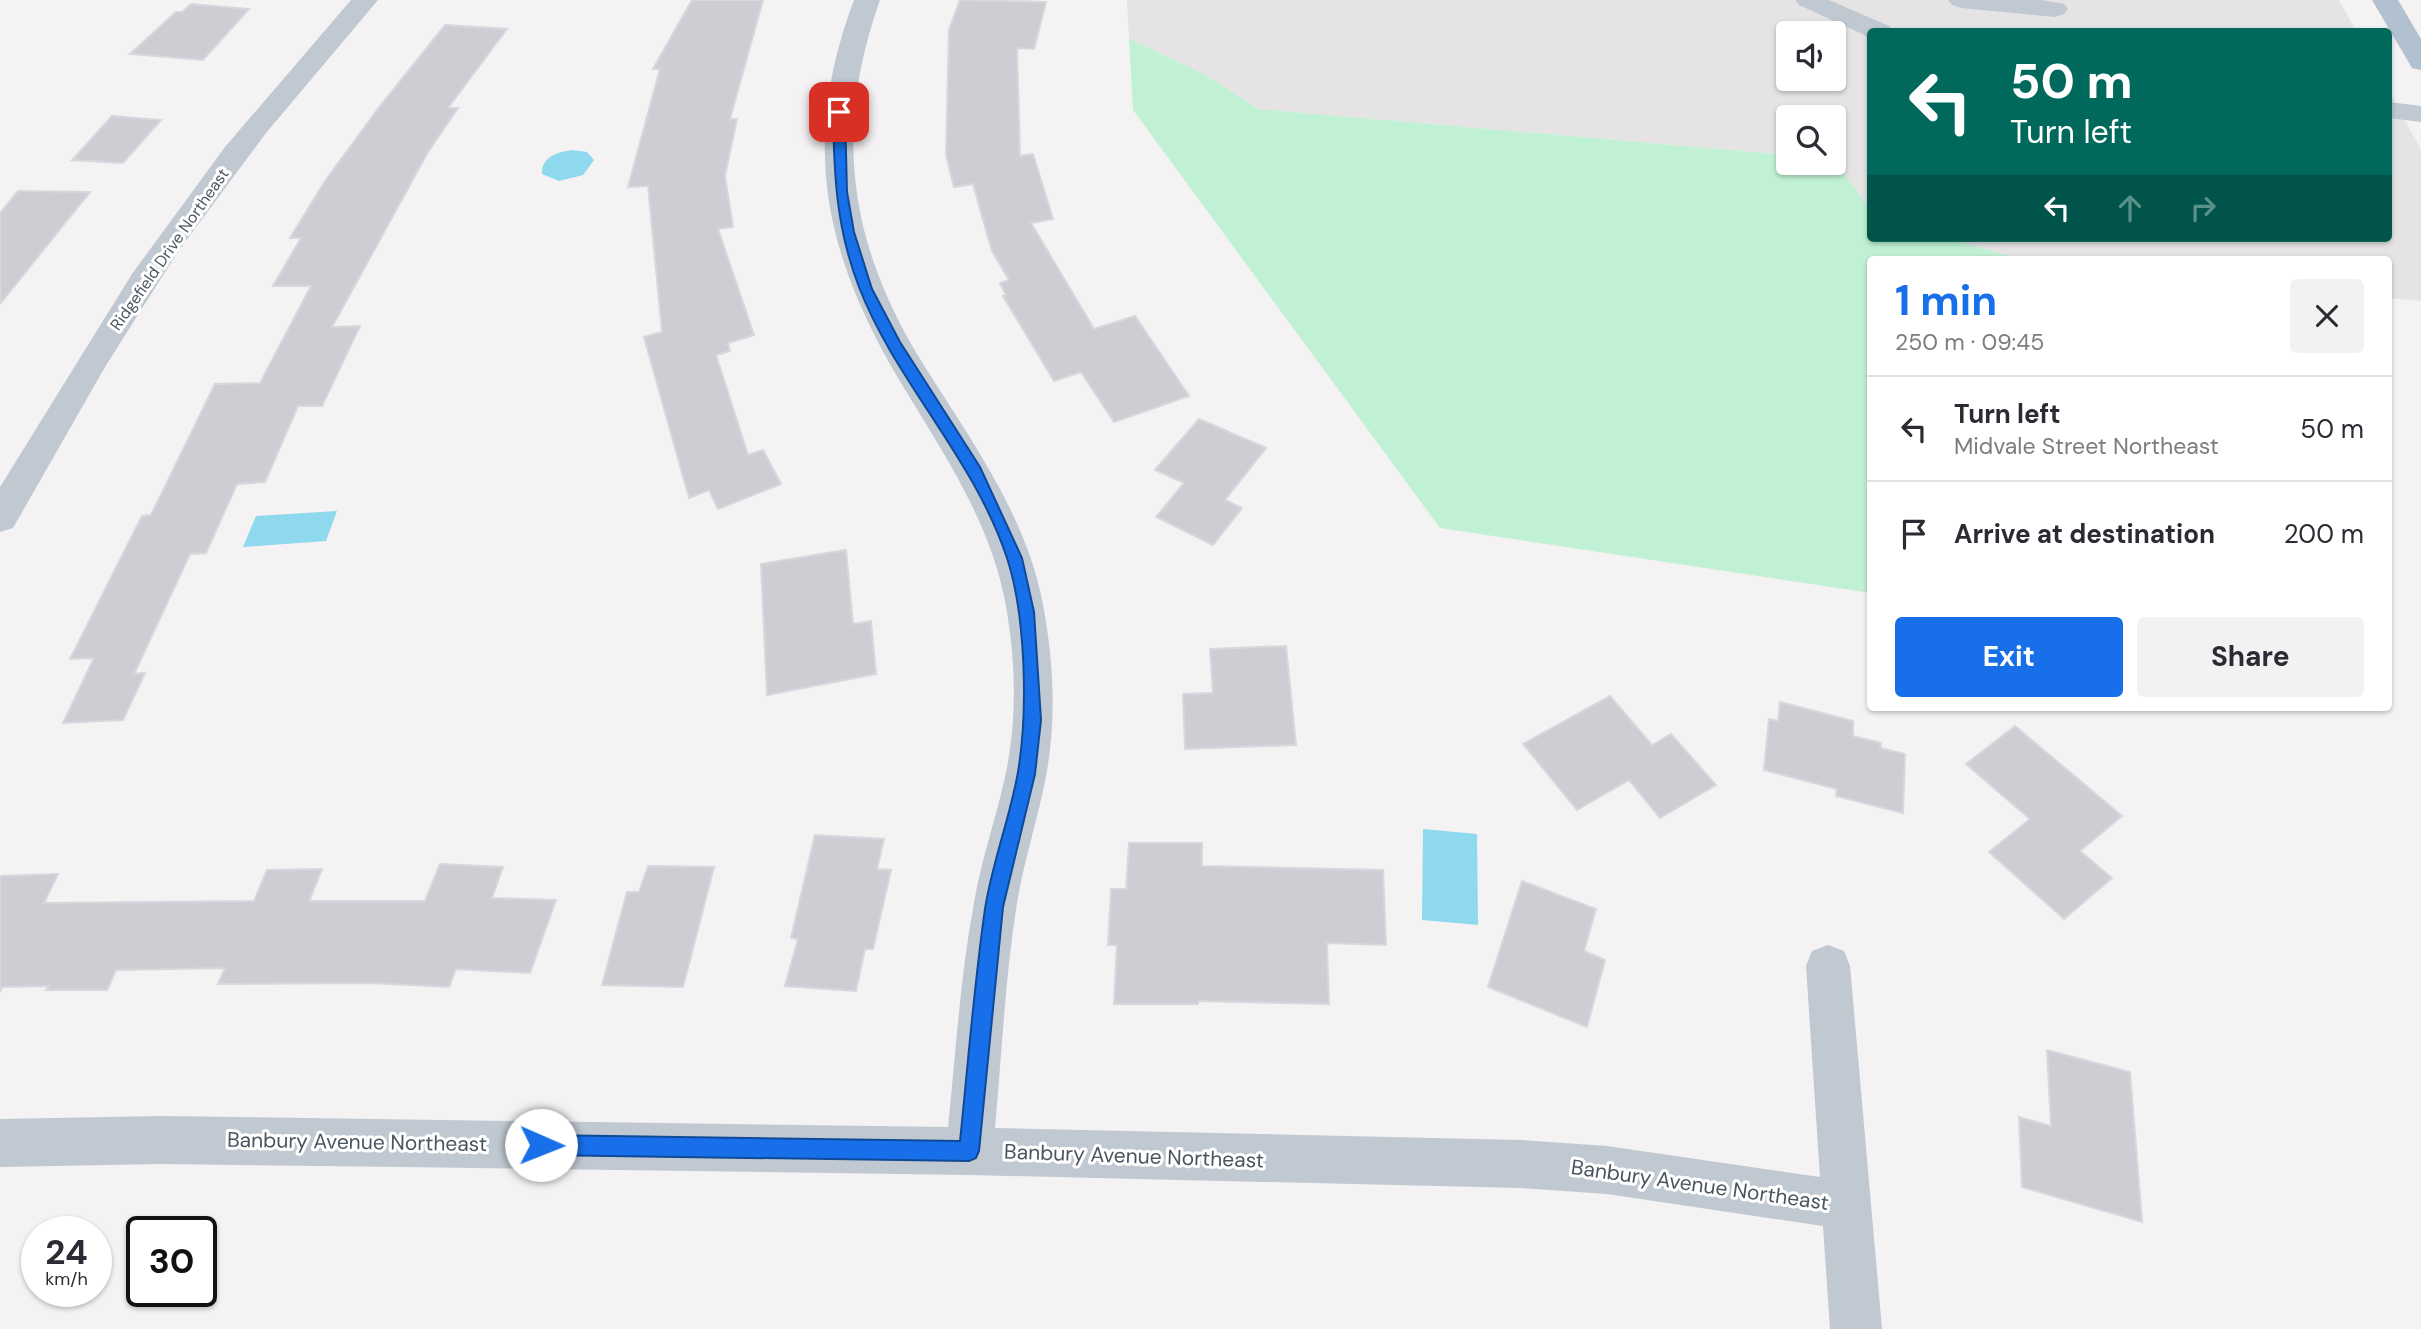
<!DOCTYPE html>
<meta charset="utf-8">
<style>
body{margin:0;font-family:"DM Sans",sans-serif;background:#f2f2f3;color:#2b2b33;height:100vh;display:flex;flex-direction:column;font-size:26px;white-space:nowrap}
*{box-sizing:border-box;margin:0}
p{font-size:23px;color:#7c7c81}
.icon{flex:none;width:38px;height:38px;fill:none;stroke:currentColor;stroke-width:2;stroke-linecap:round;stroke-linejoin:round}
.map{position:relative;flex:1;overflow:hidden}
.panel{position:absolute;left:1867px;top:256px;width:525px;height:455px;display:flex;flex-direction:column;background:#fff;border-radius:7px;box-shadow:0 2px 5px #0004}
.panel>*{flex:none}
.banner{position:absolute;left:1867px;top:28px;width:525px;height:214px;border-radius:7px;box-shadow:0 2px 5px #0004;background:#00695c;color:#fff;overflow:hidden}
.fabs{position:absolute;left:1776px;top:21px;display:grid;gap:14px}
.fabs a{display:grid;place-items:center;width:70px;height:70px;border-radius:7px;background:#fff;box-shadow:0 2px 5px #0004;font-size:35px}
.speed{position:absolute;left:21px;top:1216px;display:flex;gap:14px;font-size:35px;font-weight:700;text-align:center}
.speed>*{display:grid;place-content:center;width:91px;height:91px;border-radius:50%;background:#fff;box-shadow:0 2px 5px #0004;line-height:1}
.speed small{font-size:18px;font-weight:400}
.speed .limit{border:4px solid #111;border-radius:10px;background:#fff;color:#111}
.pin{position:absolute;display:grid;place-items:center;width:60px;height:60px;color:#fff;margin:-30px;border-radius:14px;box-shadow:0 4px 10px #0006}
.me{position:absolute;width:77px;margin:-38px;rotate:91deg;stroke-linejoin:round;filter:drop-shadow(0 0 5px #0008)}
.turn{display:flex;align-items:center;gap:24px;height:147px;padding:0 28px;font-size:32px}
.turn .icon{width:91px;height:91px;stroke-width:2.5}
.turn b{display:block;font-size:49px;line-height:60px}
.lanes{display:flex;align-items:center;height:66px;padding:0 28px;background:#0003;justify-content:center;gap:35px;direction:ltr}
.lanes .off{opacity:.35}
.round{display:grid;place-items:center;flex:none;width:74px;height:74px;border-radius:7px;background:#f2f2f3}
.headline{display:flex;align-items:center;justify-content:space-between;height:119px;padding:0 28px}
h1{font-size:42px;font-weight:700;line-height:52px;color:#1770e9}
.action{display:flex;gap:14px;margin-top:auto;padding:14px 28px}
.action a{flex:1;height:80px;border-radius:7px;background:#1770e9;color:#fff;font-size:28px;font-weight:700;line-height:80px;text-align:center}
.action a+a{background:#f2f2f3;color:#2b2b33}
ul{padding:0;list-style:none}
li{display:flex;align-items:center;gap:21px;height:105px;padding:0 28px;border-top:2px solid #e1e1e2}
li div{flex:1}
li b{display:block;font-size:26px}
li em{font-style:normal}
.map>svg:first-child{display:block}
.education{fill:#e5e3e4;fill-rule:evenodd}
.green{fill:#c1f1d4}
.water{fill:#8ed9ee}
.building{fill:#ccced4;stroke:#d6d8dd;stroke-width:2}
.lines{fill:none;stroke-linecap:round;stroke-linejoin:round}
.minor{fill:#c0c9d1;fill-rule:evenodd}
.major{fill:#b2c1d0;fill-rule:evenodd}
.route{fill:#1770e9;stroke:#0f4997;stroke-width:2}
.labels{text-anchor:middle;stroke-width:6;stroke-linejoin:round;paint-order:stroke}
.far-street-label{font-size:16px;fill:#495560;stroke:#fff}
.near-street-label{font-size:21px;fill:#495560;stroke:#fff}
</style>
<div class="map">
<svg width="2421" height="1329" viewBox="0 0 2421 1329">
<rect width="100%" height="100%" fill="#f4f2f2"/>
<path class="education" d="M1127,0H2339L2356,31L1871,32V210L1834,160V117H1788V155L1259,109L1204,74L1129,39ZM1788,33H1834V79H1788Z
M2389,91L2421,150V301L2389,298V259H2021L1946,238H2389Z"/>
<path class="green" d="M1129,39L1204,74L1259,109L1788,155V163L1834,160L1871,210V238H1946L2021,259H1871V593L1440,528L1133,110Z"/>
<path class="water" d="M572,150L587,152L594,160L583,175L559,181L542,174C541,157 558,152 572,150Z
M337,511L326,541L243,547L256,516Z
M1423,829L1477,834L1478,925L1422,920Z"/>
<path class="building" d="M692,0H763L730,119H737L725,176L733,227L718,229L754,335L728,343L730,351L716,355L748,455L763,450L781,484L718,509L709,490L689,498L644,337L662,332L648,186L628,187L660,69H653Z
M960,0L1046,2L1034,49L1017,48L1020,156L1033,154L1053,219L1031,223L1094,329L1135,316L1189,396L1114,422L1081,372L1054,381L1003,296L1006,295L1000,283L1009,280L992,251L973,184L954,187L946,155L949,30Z
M191,4L249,9L203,60L130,54L176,12H182Z
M445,25L507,29L448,108H458L428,152L332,327L360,326L322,406H298L265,482L237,484L206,553L190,554L134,674L145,673L123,720L63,723L94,658L70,659L142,516L151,515L215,384L260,383L311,286H273L301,238H290L325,181L380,106Z
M112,116L161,120L123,163L72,160Z
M18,191L90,192L0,304V213Z
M1199,419L1266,448L1225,500L1242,508L1213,545L1156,517L1184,483L1155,470Z
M846,550L853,624L871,621L876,674L767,695L761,564Z
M1286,646L1296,745L1185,749L1183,694L1213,693L1210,649Z
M1610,696L1652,745L1671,734L1716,785L1660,818L1629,780L1577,810L1523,744Z
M1780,702L1853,721V736L1881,743L1880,748L1905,754L1903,813L1836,796L1837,789L1764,770L1769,719L1778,721Z
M2015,726L2122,816L2080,851L2112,878L2064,919L1989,852L2030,819L1966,764Z
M815,835L884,839L877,869L891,870L873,949H865L856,991L785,986L798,939L791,938Z
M1129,843H1202V866L1383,870L1386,945L1327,943L1329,1004L1198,1001V1004H1114L1117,945H1108L1111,889H1126Z
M440,864L503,867L492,898L556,900L530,973L456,969L449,987L371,983L218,984L225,968L116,970L107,990H46L49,986L2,987L0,992V876L58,874L44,903L254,901L267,870L322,869L309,901H425Z
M648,866L714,867L683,987L602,985L627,892H639Z
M1522,881L1596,909L1584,951L1605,960L1587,1027L1488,987Z
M2047,1050L2130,1072L2142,1222L2022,1187L2019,1117L2051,1126Z"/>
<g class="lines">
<path class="minor" d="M351,0H378L266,133L179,250L105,367L13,528L0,532V487L132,274L225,147Z
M854,0H880C832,134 850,248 925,367C975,446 1031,523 1045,616C1054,669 1056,723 1046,776C1038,819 1024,860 1017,903C1005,977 1002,1053 995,1128L1521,1140L1607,1146L1820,1177L1806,966L1812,951L1828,945L1844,951L1850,966L1882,1329H1830L1823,1226L1607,1194L1521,1188L969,1175L404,1167L161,1164L0,1167V1119L161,1116L948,1127C956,1052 960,977 974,903C981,860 996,819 1005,777C1017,723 1016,666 1007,612C993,525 945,456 901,383C824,254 800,144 854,0Z
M1795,0H1829L1889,26L1893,32H1871V38L1799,5Z
M1948,0H2041L2064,4L2068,9L2064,14L2055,17L1961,8L1952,5Z
M2389,102L2421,106V122L2389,118Z"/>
<path class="major" d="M2372,0H2398L2421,39V70L2412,68Z"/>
</g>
<path class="route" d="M839,108L845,112L847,192L854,232L872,289L900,342L980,467L1022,558L1034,612L1041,720L1035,774L1003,907L979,1151L976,1158L969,1161L541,1155L534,1152L531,1145L534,1138L541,1135L960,1141C968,1064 974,986 985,909C992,863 1010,818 1018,772C1028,712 1026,616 1007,558C974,458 895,381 859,287C836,228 834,174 833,112Z"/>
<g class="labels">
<g class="far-street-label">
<text transform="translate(169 249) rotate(-55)" y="6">Ridgefield Drive Northeast</text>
</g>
<g class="near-street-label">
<text transform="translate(357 1142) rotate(1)" y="7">Banbury Avenue Northeast</text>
<text transform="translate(1134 1156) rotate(2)" y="7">Banbury Avenue Northeast</text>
<text transform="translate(1700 1185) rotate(8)" y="7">Banbury Avenue Northeast</text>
</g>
</g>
</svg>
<div class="fabs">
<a><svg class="icon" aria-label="sound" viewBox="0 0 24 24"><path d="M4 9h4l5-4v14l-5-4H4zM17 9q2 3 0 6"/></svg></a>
<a><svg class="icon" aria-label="search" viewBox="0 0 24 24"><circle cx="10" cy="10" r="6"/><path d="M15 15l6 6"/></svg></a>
</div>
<div class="speed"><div>24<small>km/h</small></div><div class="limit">30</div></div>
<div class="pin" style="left:839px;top:112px;background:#d93025"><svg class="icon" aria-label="arrive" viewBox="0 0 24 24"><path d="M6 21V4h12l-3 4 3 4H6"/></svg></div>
<svg class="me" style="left:541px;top:1145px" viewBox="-20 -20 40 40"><circle r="19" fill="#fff"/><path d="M0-13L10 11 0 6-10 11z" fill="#1770e9"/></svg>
<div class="banner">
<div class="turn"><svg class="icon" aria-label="left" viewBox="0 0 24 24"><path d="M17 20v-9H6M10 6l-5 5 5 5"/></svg><div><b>50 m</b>Turn left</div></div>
<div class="lanes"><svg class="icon" aria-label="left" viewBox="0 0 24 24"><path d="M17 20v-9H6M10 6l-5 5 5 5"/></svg><svg class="icon off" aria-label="ahead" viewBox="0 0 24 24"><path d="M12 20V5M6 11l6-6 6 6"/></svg><svg class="icon off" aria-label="right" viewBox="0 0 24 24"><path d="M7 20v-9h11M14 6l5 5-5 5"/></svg></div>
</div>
<section class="panel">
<div class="headline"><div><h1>1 min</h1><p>250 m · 09:45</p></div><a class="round"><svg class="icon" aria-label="close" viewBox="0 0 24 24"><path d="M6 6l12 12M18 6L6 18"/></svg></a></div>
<ul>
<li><svg class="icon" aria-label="left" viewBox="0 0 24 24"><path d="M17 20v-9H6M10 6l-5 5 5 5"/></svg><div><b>Turn left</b><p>Midvale Street Northeast</p></div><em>50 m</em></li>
<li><svg class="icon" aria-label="arrive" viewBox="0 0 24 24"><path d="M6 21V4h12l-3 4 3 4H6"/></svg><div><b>Arrive at destination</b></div><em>200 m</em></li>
</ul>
<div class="action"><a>Exit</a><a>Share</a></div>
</section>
</div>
